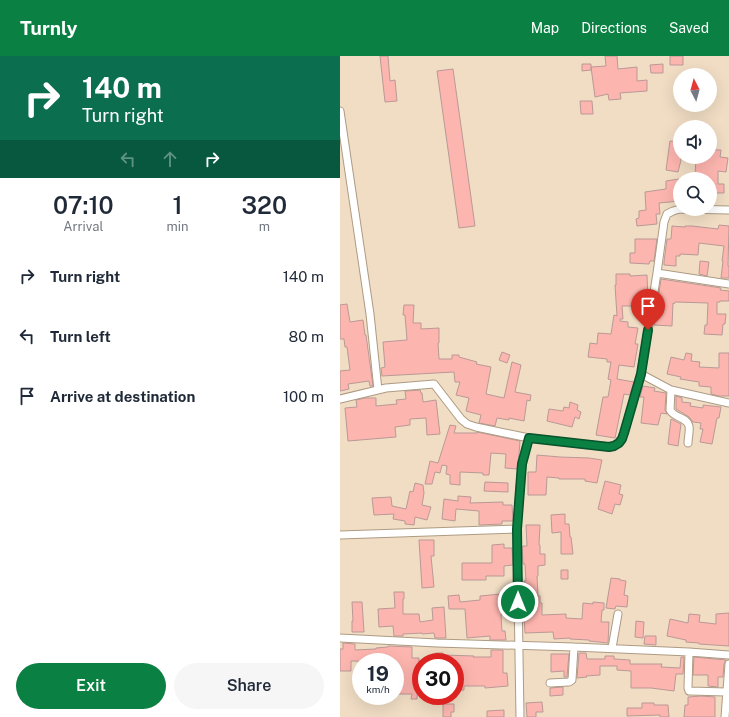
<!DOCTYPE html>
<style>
body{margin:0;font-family:"Public Sans",sans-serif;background:#f6f6f7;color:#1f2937;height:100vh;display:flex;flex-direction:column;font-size:15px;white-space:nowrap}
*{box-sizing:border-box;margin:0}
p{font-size:13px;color:#747a83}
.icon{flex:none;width:22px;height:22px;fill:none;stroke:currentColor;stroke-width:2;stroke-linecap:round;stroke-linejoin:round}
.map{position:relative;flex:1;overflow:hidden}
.sheet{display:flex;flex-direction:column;background:#fff;width:340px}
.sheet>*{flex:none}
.hud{background:#0b6e4f;color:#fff;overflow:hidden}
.needle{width:26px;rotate:354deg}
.controls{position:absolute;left:333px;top:12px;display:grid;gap:8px}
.controls a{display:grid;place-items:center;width:44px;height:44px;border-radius:50%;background:#fff;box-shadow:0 4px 16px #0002;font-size:20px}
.speed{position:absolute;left:12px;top:597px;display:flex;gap:8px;font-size:20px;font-weight:700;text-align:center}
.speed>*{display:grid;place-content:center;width:52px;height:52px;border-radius:50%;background:#fff;box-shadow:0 4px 16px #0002;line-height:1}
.speed small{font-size:10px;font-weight:400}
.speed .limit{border:6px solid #d22;background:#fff;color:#111}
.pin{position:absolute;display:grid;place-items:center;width:34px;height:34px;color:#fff;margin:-41px -17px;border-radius:50% 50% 50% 0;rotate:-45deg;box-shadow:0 0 4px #0007}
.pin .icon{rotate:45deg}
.me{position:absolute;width:44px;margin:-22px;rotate:0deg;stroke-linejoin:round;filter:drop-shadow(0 0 3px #0008)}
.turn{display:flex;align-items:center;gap:14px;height:84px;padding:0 16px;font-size:18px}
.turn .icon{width:52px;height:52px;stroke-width:2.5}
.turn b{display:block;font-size:28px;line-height:34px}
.lanes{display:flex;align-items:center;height:38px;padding:0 16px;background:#0003;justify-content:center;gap:20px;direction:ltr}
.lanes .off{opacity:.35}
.eta{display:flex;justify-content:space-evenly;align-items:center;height:68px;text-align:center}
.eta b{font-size:24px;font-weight:600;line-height:28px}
.action{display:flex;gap:8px;margin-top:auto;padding:8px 16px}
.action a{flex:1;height:46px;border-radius:24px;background:#0b8043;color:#fff;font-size:16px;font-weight:600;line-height:46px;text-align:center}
.action a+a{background:#f6f6f7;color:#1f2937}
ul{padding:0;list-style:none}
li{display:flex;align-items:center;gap:12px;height:60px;padding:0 16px}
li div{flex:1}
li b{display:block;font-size:15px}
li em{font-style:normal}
header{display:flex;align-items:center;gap:24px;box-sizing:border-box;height:56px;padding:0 20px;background:#0b8043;color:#fff}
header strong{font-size:19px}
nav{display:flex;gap:22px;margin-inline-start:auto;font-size:14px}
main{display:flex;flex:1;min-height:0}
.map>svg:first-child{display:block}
.building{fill:#fdb5af;stroke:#ba9996}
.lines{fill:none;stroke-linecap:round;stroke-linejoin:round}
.street-casing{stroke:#ad9b83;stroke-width:9}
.street{stroke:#fff;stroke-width:7}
.route-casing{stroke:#07532c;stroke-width:10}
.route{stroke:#0b8043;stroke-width:7}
</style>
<header>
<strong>Turnly</strong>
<nav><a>Map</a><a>Directions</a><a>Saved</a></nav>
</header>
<main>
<section class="sheet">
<div class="hud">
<div class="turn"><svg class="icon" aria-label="right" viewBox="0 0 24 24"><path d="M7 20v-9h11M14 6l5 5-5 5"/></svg><div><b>140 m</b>Turn right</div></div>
<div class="lanes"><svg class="icon off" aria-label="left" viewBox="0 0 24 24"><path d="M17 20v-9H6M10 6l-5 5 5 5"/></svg><svg class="icon off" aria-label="ahead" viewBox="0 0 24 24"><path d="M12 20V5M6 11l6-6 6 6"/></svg><svg class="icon" aria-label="right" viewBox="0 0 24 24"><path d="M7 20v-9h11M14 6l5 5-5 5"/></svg></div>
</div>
<div class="eta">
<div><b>07:10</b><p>Arrival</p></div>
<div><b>1</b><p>min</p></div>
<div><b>320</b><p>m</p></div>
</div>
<ul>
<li><svg class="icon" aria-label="right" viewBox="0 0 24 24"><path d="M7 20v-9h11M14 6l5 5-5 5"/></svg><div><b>Turn right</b></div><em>140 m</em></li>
<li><svg class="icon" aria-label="left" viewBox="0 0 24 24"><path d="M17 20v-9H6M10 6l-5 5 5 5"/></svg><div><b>Turn left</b></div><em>80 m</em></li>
<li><svg class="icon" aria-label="arrive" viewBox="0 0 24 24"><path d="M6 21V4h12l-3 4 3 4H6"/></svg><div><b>Arrive at destination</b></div><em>100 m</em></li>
</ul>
<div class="action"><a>Exit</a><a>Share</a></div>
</section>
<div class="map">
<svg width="389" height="661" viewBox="0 0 389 661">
<rect width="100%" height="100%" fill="#f1ddc4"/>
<path class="building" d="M40,0H48L50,25L55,24L57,45L45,46Z
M265,0H277L278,13L297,11V25L307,24V35L280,37L281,43L269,44L268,38L255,41L251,11L266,10Z
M330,0H343V9H330Z
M242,8H251V14L242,15Z
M323,8V17H311L310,9Z
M113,13L135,170L119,172L97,15Z
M240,45H252L253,58H241Z
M330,85L340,86L341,104L338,116L326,114Z
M370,94H381L380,101L388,102L386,116L378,115V128H384V137H370V123H362V121L355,120L356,101H370Z
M339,123L340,145L319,147L320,158H316L317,168L297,170L296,163L299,162V155L306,154L305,136L326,133V125Z
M379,169L389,170L388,210H389V222H381L383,205H382L384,190L359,187L358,199L340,198V200H336V210L324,209V206L327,183H331L332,170L345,171V170H352L378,173Z
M295,183H317L314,205H310L309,208L290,207V197H295Z
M360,205L369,206L367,220L359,218Z
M276,218H290V220L307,219L308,244L307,250H282L283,263H280V265L288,266V271L298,272L295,288H298L294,311L279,309L277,323L294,326L290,339L284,338L275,382L256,379L263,341H268L271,324L268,323L271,306H267V303L248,301L250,287L257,288L258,277L271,278L274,259L277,260L275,229H276Z
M321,223L381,232L380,234L389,235V245H380V246H377V258H386L385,268H383L382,279L364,278L365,269H367L368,247L335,246L334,248L333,247L332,270L314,269Z
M7,248L10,266L23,264L25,279H26L33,330H30L29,325L8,328L9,333L0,335V315L10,314L7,291H5L4,283H0V249Z
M64,249H74L73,267H81V273L99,272V287H98L99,303H112V299H119V301L137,306L136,308L151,311L146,338L164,342L172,306L181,309L175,336L191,339L190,345L187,344L184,365L169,362V364L157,362L155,370L139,367L141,359L126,355L129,342L116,339L120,326H115L114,316L42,320L41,312L45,311L43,286L67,284L65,259H63Z
M162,296L170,299L167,307L159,304Z
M346,297L352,298L351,305L360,306L359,311L379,312V297H389V340H379L371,338V331L359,330V326L340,323L341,321L327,318L331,301L344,304Z
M303,330L315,332L314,335L326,337L325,354L327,358L321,357L318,369L301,367L304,341H300Z
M80,334L81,337H82L83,346L96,344L100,378L87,379L86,362L70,363V369L55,371L56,381L8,385L5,352L17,351L16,344L25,342H36V350L57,348L56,344L66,343L65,335Z
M336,340L342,342V346L351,347L350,350L363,352V349L381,351L379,362H377L372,388L360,386L363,373H360L361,367L353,366L349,361L336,353Z
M230,346L238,349L237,354L241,356L239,363L235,361L232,371L207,365L209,353L223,355L224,351L229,352Z
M331,363L341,368L338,390L328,388Z
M110,369L116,370L114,377H137V376L180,385L179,398L177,413L165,412L166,398L151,397L149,419H143V417L120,416V429L110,428V419L106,418L107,410L102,409L100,417L95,416L92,428H85L90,405L98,407Z
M197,399L220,401L249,402L262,404L257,427L245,425V423H219V422L207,421L206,439H188V416H196Z
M265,425L281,429L279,438L283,439L280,449L275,448L272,458L258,453Z
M145,426L168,427V436L144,435Z
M75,427L83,429L84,437L82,449L91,451L87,464L75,461L74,469L65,468V465L53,463L54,458L34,459L32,442L51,441L52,450L66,453L70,435L73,436Z
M118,440L131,441L130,447L163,446V449H172L173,465H162V468L139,469V455L116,453L115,465L102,463L104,443L118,445Z
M225,458V468H229L230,481H231L233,498H221V476L212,477L211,459Z
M186,469H200L199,489H200V498H205V509L198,510V520H197L198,540H200V547H202V559L226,558V562L242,563L243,547L253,548V546L264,547V554H262L261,566H269L268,587L259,586L249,585V584L230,583V582L214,583L213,576L185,577L184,561H185V547H186L184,525H186L185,508H183L182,491L183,490H187Z
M79,484H94V500H91L94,531L82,532Z
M164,488V492H172L173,509L164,510V520H146V524H122V507H152V489Z
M221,514H228V523H221Z
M271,522L280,523V524L286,525L284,539L288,540L287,551L276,550L275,553L266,552Z
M54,536H64V543H63V558H79L80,566L93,564L92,552L104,551L106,582H95L94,577L82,578V577L63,578V580H54L53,570L39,571L38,553L55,552Z
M161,538V539H172L173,551L162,552V558L161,559L162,575H165L166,584H150V580L127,582L125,553H109L108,540L119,539L120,546L140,544V540Z
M12,546H22L24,576H12V565H13Z
M389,557V590L359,588V587L346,586V584L327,580L330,563L348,567L349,558L360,559L359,566L376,568V558Z
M296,565L304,566L303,582L295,581Z
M305,580H316V589L304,588Z
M3,587L15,588V594L36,593V592L48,591V590L72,591V602H79L77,643H71L72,638H57V618L55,617V606L11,605V615H0V593H3Z
M151,594H163V617H167L168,630L145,632V630H124V634L115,635V606H95V597H103V599L134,600L133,601H151Z
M239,597H246L247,603H265V600H274V603L290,604V608H322L321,611L340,612L341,601H344L343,618H336L334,635L311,632H291V615L277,614V610H260V619L246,620L247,621L237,622Z
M211,598H229L227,621H224V615L211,616Z
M354,601L386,604L384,608L383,621H378V631L368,630V619H353Z
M223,631V639L210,640V632Z
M361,640L375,641V661H344L345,649H348V641Z
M202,646L203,656H196V661H187L186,647Z
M302,647H314V649H328L329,661H320V659L287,660V652H302Z
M103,648H114V656H111V661H103Z
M164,654V661H147V655Z"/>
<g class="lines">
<g class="street-casing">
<path id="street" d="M0,55L30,258L38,334
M317,217L389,228
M301,318L331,334L389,347
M331,334L330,354C334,362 347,361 349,370C350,375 348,382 348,387
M0,343L46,332L94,328L121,363L127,368L136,371L189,382
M0,479L177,473
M0,582L97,587L234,591L349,596L389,599
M272,592L278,558
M349,596L348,632L349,635H350L386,636
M210,627L229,626L232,624L234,591
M180,661L177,473L182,408L189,382L269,391C277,389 281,385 284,377L301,318L317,217L324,166L327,158L333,155L340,153L389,154
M385,661L389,608"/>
</g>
<use href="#street" class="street"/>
</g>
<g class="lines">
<g class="route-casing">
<path id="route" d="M178,546L177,473L182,408L189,382L269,391L274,390L279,387L282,383L284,377L301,318L308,274"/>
</g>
<use href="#route" class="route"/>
</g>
</svg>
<div class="controls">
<a><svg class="needle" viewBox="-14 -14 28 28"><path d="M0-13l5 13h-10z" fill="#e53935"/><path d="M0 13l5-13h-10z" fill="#747a83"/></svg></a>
<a><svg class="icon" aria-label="sound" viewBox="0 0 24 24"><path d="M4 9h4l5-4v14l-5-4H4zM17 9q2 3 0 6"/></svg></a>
<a><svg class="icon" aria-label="search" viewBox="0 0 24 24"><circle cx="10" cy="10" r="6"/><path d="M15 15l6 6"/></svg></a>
</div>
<div class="speed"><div>19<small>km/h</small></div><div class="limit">30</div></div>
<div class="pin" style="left:308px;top:274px;background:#d93025"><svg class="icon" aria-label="arrive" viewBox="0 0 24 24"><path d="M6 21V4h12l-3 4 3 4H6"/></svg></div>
<svg class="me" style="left:178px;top:546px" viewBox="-20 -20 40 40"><circle r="17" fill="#0b8043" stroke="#fff" stroke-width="3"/><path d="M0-11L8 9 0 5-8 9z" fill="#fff"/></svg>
</div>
</main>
